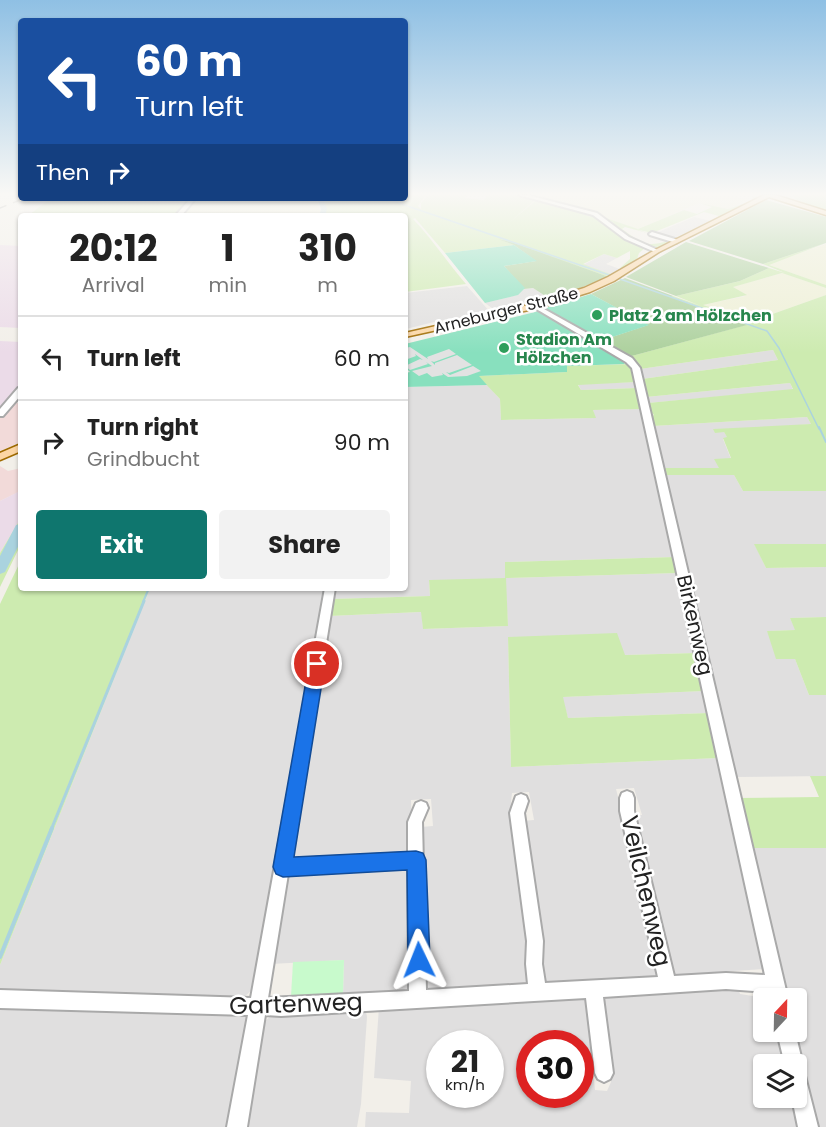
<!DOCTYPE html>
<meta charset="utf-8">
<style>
body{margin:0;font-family:Poppins,sans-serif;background:#f2f2f2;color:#222;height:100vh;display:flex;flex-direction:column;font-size:22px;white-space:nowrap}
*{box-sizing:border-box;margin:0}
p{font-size:20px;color:#767676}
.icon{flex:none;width:33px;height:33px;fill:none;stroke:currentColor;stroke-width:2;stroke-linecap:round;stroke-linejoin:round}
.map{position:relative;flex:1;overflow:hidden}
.panel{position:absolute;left:18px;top:213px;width:390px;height:378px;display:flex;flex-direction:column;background:#fff;border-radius:6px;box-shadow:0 2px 4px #0004}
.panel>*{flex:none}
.hud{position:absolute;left:18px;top:18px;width:390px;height:183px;border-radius:6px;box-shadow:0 2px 4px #0004;background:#1a4fa0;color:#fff;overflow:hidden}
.needle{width:39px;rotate:22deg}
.fabs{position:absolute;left:753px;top:988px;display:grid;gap:12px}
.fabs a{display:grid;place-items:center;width:54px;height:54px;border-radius:6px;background:#fff;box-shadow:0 2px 4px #0004;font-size:30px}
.speed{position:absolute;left:426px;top:1030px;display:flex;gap:12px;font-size:30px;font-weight:700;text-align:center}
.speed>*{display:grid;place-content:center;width:78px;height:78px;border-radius:50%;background:#fff;box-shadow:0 2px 4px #0004;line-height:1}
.speed small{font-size:15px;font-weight:400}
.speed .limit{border:9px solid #d22;background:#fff;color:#111}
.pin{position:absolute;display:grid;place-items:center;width:51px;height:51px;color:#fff;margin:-26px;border:3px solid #fff;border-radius:50%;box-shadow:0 2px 6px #0007}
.me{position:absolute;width:66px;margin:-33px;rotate:358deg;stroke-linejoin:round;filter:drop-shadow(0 0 4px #0008)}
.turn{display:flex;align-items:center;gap:21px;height:126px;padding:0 18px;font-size:27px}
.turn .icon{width:78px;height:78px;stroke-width:2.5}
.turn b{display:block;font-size:42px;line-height:51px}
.then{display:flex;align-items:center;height:57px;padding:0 18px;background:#0003;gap:12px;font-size:22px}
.eta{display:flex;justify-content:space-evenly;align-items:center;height:102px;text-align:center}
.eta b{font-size:36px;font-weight:700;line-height:42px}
.action{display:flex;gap:12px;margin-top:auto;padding:12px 18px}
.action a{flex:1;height:69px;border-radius:6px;background:#0f766e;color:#fff;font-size:24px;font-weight:700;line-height:69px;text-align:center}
.action a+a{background:#f2f2f2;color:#222}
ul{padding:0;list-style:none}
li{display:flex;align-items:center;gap:18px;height:84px;padding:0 18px;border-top:2px solid #e0e0e0}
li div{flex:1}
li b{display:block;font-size:22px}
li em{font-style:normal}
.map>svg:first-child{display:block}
.residential{fill:#e0dfdf;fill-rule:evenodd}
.commercial{fill:#f2dad9}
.industrial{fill:#ebdbe8}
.farmland{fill:#eef0d5}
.grass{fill:#cdebb0;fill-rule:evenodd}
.forest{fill:#add19e}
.park{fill:#c8facc}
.pitch{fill:#88e0be}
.parking{fill:#e2e2e2}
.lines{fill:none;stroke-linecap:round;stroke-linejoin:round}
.stream-far3{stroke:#aad3df;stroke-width:1.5}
.stream-far2{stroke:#aad3df;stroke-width:2}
.stream-far1{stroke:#aad3df;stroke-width:3}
.stream{stroke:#aad3df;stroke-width:4}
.river{fill:#aad3df;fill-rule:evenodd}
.minor-casing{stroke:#a9a9a9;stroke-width:4}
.major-casing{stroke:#a06b00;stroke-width:3}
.minor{fill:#fff;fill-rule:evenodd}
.major{fill:#fcd6a4;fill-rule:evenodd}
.rail{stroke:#707070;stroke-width:1.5;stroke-dasharray:7 7;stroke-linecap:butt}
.route{fill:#1a73e8;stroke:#114b97;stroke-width:1.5}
.leisure-dot{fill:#2e9e5b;stroke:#fff;stroke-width:2}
.labels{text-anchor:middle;stroke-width:5;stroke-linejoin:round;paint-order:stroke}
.far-street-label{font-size:16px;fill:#222;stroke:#fff}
.far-leisure-label{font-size:16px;font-weight:bold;fill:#27864d;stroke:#fff;text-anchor:start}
.street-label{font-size:20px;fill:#222;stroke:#fff}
.near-street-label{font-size:24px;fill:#222;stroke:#fff}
</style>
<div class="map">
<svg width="826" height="1127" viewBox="0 0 826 1127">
<rect width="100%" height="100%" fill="#f2efe9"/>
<path class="residential" d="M694,217L711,221L673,239L654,234Z
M604,254L617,258L606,264L620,269L613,275L583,265Z
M467,286L491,313L438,321L406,329L405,293Z
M533,288L550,299L496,311L485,303L517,295L524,289Z
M773,350L778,360L642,379L640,369Z
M636,382L637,388L581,390L578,384Z
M790,383L793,390L648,403L646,397Z
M487,385L500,399L501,420L595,418L593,410L642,409L675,557L505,562V578L678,573L696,653L624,655L508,637L511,767L718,758L765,969L674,975L631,815H642L634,788L616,789L654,939L649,940L659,976L546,982L522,821L534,820L529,792L512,793L511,802L528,924L529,983L428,989L421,827L433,826L431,799L411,800L412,853L291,859L295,819L320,671L325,669L326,661L322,658L329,616L422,612L423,629L508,626L505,579L429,581L430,596L332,599L334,588H405V387Z
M807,417L811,424L724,432L728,438L723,439L731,459L715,460L720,468H663L653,426Z
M664,475H734L743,491H826V544L755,545L766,568L826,567V617L790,618L796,630L767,631L795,659L809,695H826V776L734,777Z
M150,588H325L254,988L240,1001L0,991V965Z
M704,691L709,713L568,718L562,697Z
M751,848H826V1127H816L794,1032H796V999H786Z
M413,867L410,990L343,994L344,960L271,964L276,928L280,927L289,873Z
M737,985L740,994L771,999H764V1032H779L786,1065H764V1098H794L800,1127H365L366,1112L409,1113L411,1081L374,1078L379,1007L582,996L587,998L594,1043H590L595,1090L607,1091L611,1082L599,994ZM440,1044H490V1095H440ZM530,1044H580V1095H530Z
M0,1007L248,1016L228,1127H0Z
M365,1007L367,1017L361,1104L357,1127H243L259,1028L273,1013Z"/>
<path class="commercial" d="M14,403H21V442L0,451V418Z
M0,466L8,471L21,468V491L0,501Z"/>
<path class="industrial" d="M0,245L21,246V328L0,327Z
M0,341L21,342V385L0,408Z
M20,491L21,518L0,553V501Z"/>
<path class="farmland" d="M523,195H728L747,200L728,209L699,203L638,229L606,218L595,211H580Z
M197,198H316L320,211L319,216H182Z
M826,244V285L769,265V264Z
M783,273L826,288V295L753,321L702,305L746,296L732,287Z"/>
<path class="grass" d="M405,195H426L418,206L421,209V203L428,195H467L465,198L483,200L489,195H520L535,200L509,223L535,201H540L589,213L575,211L591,217L588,214H592L645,248L639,253L637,259L623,269L620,268L630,259V251L617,258L604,254L583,264L613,275L609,277L499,239L514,245L445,253L415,218L413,219C433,240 447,262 466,284L405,292V216H324L325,210L321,198H405Z
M745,195L758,197L757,199L730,213H726L727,214L657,248L633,241L611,224L613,222L606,220L593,211L606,218L638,229L684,210L697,214L712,207L699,203L728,209L751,201L753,197ZM704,212L719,216C704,226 668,245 650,244C639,243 631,235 622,229L625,227L651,234L635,229L652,233Z
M785,195L796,199L791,195H826V212Z
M51,198L67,200L186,204L173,216L29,215Z
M826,243L769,265L826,285V288L782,273L733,287L747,295L703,305L753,321L826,295V491H743L734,475H664L663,468H719L714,459L731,458L723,438L727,437L724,432L715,433L713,429L811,424L807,417L653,426L651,417L654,415L650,411L648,403L793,389L790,383L646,397L642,379L778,360L773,350L640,369L628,357L746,325L669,297L673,296L701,306L676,296L740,281L769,268L785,273L763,264Z
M631,364L636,382L578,385L581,390L637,388L642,409L593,410L596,418L501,420L500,399L478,376L567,372V366Z
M21,518V544L0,587V553Z
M754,544H826V567L766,568Z
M675,557L678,573L506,578L508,626L423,629L421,612L329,616L332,599L430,596L429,580L505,578V562Z
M21,560V588H150L0,965V604Z
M826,617V695H809L795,659H776L767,631L795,630L790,618Z
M617,633L625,655L696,653L704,691L563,697L568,718L709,713L718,758L511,767L508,637Z
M810,776H826V848H751L739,798L819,797Z"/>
<path class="forest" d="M766,200L826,217V243L763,264L689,241Z
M498,239L514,243L609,277L550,299L533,288L524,289L504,266L536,261L514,245Z
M686,242L769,268L740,281L676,296L626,277Z
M625,278L673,296L671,297L747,325L628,357L600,341L648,325L591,294Z"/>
<path class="park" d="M344,960L343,994L291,996L293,962Z"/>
<path class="pitch" d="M514,245L537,261L504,266L525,288L518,295L485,303L445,253Z
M591,294L649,325L600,341L545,308Z
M539,311L620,359L625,364L567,366V372L479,376L487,385L405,387V373L410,372L405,367V344Z"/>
<path class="parking" d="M410,347L428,359L427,357L449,349L456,354L434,362L431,361L435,365V363L457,355L472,365L449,373L446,372L450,375L473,366L481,371L467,376L448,377L442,373L443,375L432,377L427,373L419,376L412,371L432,366L426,362L428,364L410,370L405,366L420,359L423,360L415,354L416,356L405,360V348Z"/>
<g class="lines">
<path class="stream-far3" d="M384,198L612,276
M617,278L767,331L779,348L819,429"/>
<path class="stream-far2" d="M819,427L826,442
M143,602L149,588"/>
<path class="stream-far1" d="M51,830L144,601"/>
<path class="stream" d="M0,957L52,828"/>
<path class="river" d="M317,198H323L327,209L325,216H319L321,209Z
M21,524V541L5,572L0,574V556L16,525Z"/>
<g class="minor-casing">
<path id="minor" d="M519,195H527L597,213L629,237L660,251L655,252L625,239L593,215Z
M191,198H196L181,216H175Z
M652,232L678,240L679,241L676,243L650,235L649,234Z
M535,304L632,358L640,368L788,999H770L769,992L726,989L603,997L613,1073L610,1079L604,1082L598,1079L595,1073L586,998L281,1016L265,1015L247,1127H227L248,1015L0,1008V990L251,998L325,588H335L291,859L408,853V822L416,803L421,801L426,803L428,808L422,822L426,990L528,984L526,964L527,941L510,813L516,796L521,794L526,796L528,801L524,813L543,941L542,964L545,983L658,977L620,811V798L622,793L627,791L632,793L634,798V811L674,976L726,973L765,975L632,368L626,362L533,307V305ZM408,868L409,991L268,998L288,874Z
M18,388H21V395L3,416H0V409Z
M777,1032H795L803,1065L801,1069L805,1076L818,1127H798L792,1098H796V1065H785Z"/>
</g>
<g class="major-casing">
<path id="major" d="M764,195H775L826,211V215L769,197L659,252L614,281L590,292L538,308L405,337V333L533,304L584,288L608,277L655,250Z
M21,444V451L0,460V453Z"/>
</g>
<use href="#minor" class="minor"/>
<use href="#major" class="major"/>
<path class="rail" d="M0,208L25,198"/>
</g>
<linearGradient id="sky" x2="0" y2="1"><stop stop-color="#8fc0e4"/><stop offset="0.55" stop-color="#f9f8f5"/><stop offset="1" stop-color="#f9f8f5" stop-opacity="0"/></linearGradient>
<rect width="826" height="353" fill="url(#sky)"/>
<path class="route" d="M317,658L322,660L325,664L294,857L416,851L423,853L426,860L430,960L427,968L419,971L412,968L408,960L407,870L283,877L276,874L273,867L309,664L311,660Z"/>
<g class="leisure-dot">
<circle cx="597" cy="315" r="6"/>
<circle cx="504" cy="348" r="6"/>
</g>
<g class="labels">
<g class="far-street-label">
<text transform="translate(506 310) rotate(-14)" y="6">Arneburger Straße</text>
</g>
<g class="far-leisure-label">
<text x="609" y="321">Platz 2 am Hölzchen</text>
<text x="516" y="345">Stadion Am<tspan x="516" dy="18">Hölzchen</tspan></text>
</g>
<g class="street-label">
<text transform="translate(695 625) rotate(77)" y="7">Birkenweg</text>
</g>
<g class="near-street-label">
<text transform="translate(646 891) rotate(77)" y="8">Veilchenweg</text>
<text transform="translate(296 1004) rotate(-2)" y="8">Gartenweg</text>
</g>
</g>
</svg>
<div class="fabs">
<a><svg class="needle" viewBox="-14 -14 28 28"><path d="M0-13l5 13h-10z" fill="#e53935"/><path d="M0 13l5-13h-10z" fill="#767676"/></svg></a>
<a><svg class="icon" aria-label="layers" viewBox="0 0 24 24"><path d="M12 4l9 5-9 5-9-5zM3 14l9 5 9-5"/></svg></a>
</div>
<div class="speed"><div>21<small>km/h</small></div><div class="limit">30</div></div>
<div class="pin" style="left:317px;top:664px;background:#d93025"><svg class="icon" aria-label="arrive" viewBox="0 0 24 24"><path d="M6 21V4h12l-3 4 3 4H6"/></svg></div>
<svg class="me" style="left:419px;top:960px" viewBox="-20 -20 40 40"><path d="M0-17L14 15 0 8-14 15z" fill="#1a73e8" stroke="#fff" stroke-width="4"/></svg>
<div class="hud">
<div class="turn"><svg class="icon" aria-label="left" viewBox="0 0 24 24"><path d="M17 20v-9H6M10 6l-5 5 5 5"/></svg><div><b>60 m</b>Turn left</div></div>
<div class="then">Then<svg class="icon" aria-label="right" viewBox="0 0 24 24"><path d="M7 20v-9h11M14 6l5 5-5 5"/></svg></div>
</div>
<section class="panel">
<div class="eta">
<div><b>20:12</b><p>Arrival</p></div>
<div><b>1</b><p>min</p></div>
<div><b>310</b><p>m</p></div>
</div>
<ul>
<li><svg class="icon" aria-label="left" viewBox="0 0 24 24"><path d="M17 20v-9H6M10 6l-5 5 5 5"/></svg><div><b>Turn left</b></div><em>60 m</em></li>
<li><svg class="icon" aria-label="right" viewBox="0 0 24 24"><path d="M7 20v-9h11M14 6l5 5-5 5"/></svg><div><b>Turn right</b><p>Grindbucht</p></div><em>90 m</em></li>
</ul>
<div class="action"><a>Exit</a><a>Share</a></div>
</section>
</div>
